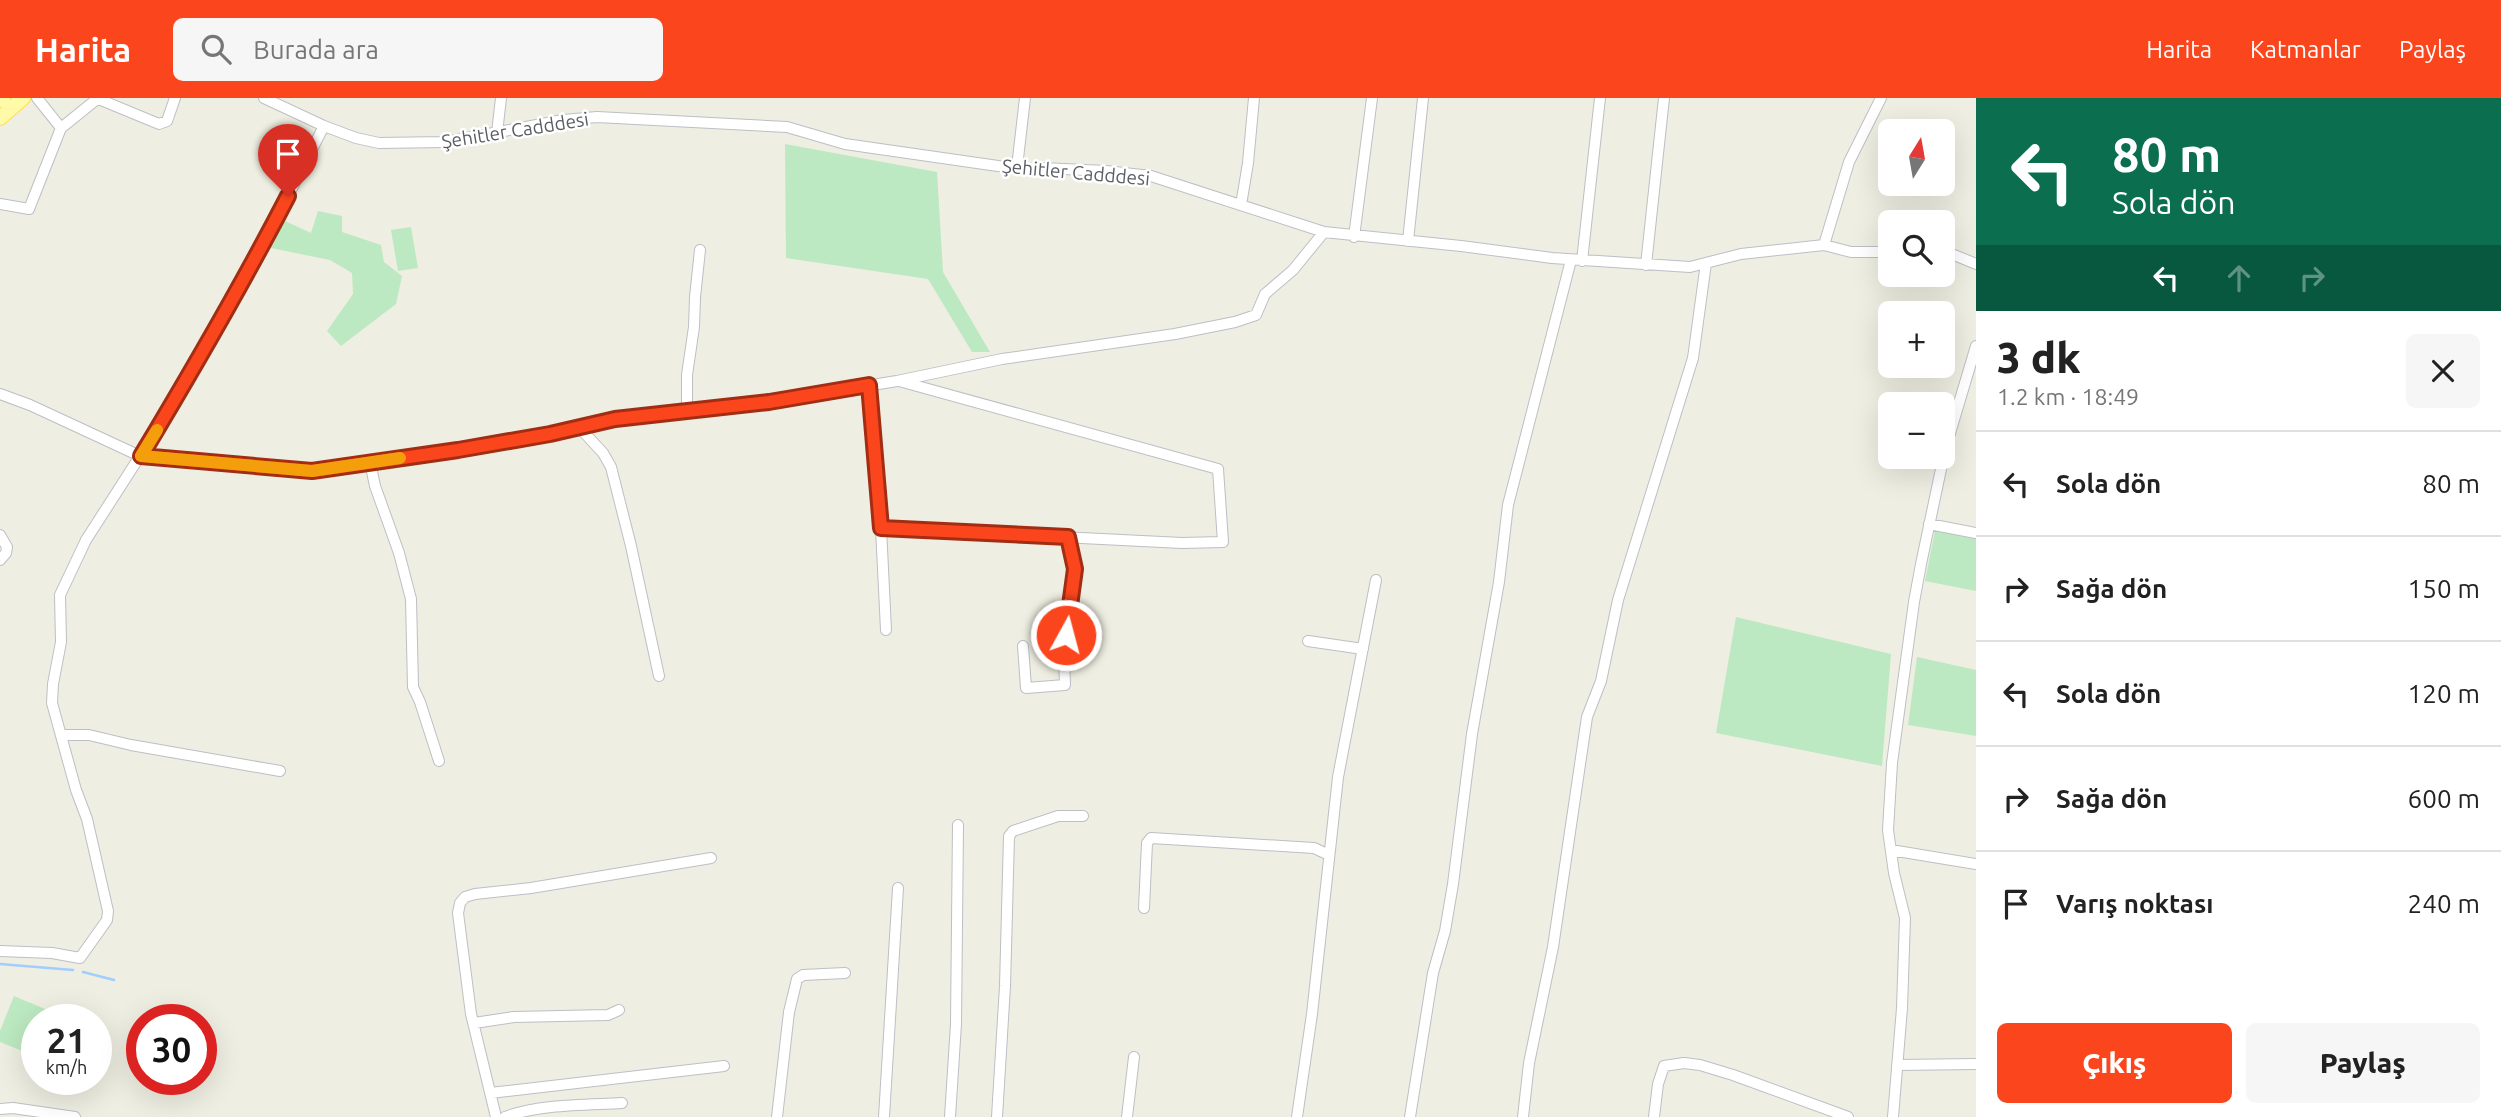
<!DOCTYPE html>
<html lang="tr">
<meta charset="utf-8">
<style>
body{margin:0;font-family:Ubuntu,sans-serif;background:#f6f6f6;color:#222;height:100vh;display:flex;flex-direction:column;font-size:26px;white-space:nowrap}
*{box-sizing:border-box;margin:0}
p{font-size:23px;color:#767676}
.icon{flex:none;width:38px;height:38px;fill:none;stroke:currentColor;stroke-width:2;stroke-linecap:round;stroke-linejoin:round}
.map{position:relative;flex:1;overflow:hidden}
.sheet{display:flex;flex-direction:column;background:#fff;width:525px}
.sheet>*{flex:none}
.top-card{background:#0b6e4f;color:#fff;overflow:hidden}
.needle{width:46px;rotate:11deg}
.controls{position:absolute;left:1878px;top:21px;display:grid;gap:14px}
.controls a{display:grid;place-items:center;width:77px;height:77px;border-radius:10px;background:#fff;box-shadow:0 7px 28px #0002;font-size:35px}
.speed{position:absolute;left:21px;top:906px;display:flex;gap:14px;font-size:35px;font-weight:700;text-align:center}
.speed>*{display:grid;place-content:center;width:91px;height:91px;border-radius:50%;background:#fff;box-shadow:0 7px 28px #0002;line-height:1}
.speed small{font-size:18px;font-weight:400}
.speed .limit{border:10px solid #d22;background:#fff;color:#111}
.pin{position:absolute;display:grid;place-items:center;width:60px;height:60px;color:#fff;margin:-72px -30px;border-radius:50% 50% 50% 0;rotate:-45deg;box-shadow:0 0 7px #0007}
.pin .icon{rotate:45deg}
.me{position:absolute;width:77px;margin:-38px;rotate:7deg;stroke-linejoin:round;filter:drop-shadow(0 0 5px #0008)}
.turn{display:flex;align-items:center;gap:24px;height:147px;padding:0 21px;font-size:32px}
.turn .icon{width:91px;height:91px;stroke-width:2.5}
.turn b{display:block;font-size:49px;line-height:60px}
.lanes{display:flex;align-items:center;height:66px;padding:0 21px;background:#0003;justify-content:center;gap:35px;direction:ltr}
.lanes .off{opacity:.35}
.round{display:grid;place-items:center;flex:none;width:74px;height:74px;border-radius:10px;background:#f6f6f6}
.head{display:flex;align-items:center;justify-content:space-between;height:119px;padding:0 21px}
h1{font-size:42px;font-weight:800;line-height:52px}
.cta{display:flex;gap:14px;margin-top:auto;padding:14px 21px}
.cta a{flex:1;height:80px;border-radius:10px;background:#fb451d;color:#fff;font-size:28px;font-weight:800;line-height:80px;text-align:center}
.cta a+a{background:#f6f6f6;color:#222}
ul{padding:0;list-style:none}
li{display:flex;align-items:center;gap:21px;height:105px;padding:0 21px;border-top:2px solid #e0e0e0}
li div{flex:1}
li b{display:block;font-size:26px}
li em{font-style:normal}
header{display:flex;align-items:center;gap:42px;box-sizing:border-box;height:98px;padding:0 35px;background:#fb451d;color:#fff}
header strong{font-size:33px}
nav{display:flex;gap:38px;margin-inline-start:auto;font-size:24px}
.search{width:490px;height:63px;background:#f6f6f6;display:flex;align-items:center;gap:18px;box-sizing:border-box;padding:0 24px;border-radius:10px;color:#767676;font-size:26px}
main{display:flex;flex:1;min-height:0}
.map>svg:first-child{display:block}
.green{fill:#bce9c1}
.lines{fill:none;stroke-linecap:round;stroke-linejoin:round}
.stream{stroke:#a2cdff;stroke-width:2.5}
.minor-casing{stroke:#bcbfc5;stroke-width:12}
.major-casing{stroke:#ffdf4b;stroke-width:16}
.minor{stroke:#fff;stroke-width:10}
.major{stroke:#fffaa7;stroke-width:14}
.route-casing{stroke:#a32d13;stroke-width:18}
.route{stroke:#fb451d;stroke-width:12}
.slow{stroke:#f59e0b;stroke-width:12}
.labels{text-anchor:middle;stroke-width:5;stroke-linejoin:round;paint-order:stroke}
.street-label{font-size:19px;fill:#5a5e65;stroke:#fff}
</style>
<header>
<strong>Harita</strong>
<div class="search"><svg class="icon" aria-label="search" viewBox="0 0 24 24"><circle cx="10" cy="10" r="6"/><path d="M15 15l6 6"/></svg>Burada ara</div>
<nav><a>Harita</a><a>Katmanlar</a><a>Paylaş</a></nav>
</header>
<main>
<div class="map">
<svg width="1976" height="1019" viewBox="0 0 1976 1019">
<rect width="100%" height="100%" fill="#efeee2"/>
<path class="green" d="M785,46L937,74L943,174L990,254H972L928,181L786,160Z
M318,113L342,118V134L381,147L384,164L402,178L396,206L341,248L327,233L353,196L352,175L330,162L266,149L283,122L311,135Z
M411,129L418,170L398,173L391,132Z
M1935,433L1976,441V493L1925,483Z
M1736,519L1891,556L1882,668L1716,635Z
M1917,559L1976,572V638L1908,627Z
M14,898L57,916L55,922H37V959L0,944V933Z"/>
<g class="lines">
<path class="stream" d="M0,866L73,872
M83,874L114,882"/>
<g class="minor-casing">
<path id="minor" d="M96,0L159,26L167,23L175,0
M264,0L324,28L356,40L379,45L445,44L563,22L597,19L787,29L845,46L998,68L1106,73L1151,78L1324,134L1461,148L1552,160L1690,169L1741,156L1824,147L1851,154H1890
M61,30L97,1
M497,35L501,0
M1017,69L1025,0
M0,106L29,111L61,30L37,0
M1241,107L1248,65L1254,0
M1354,139L1372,0
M1408,143L1423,0
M1824,147L1849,64L1881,0
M1942,152L1976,166
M1582,163L1600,0
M1646,167L1664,0
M869,287L881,430L886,532
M0,296L30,307L140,358L225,364L272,371L312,373L458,352L550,336L615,321L769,304L897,283L1002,261L1175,236L1235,224L1256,217L1265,196L1293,172L1324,134
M687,312V277L694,229L695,199L700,152
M579,329L603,355L611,369L631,448L659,578
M370,364L375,388L399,455L411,501L413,589L420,604L439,663
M1929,426L1976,435
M881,430L1182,445L1223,444L1218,371L899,283
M0,437L7,449L6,455L0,462
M1308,543L1363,551
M1023,548L1026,590L1065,587L1064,559L1075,471L1068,439
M61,637H89L131,647L280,673
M1891,752L1976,766
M1144,810L1147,745L1151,740L1314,750L1329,757
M0,853L52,855L80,860L107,822L108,813L87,721L76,692L52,605L53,586L61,544L60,497L86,442L140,358L183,288L222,216L240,191L324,28
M474,925L514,919L608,917L619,912
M1897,967L1976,966
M490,995L724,968
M0,1011L13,1010L75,1019
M496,1019L471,916L458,815L460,805L465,799L475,796L531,790L711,760
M505,1019C539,1006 586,1007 622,1005
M777,1019L789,914L797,881L803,877L845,875
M884,1019L898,790
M950,1019L956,926L958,727
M997,1019L1005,888L1009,738L1013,733L1058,718H1083
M1127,1019L1134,959
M1297,1019L1312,916L1338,679L1376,482
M1410,1019L1433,875L1445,833L1453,786L1472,636L1499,484L1508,407L1571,162
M1523,1019L1529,965L1553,849L1587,619L1601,583L1618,502L1693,260L1706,165
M1654,1019L1658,986L1664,968L1684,965L1700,967L1733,977L1848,1019
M1893,1019L1902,910L1905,820L1894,775L1888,732L1892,665L1914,504L1921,466L1945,352L1976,248"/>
</g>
<g class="major-casing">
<path id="major" d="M0,2L3,0
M0,20L23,0"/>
</g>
<use href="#minor" class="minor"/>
<use href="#major" class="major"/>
</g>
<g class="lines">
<g class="route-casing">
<path id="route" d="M288,98C242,187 192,273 141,358L312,373L458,352L550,336L615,321L769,304L869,287L881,430L1068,439L1075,471L1066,537"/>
</g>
<use href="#route" class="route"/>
<path class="slow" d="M157,332L141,358L312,373L400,360"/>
</g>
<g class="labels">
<g class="street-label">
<text transform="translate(515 32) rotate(-9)" y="7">Şehitler Cadddesi</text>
<text transform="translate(1076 74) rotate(5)" y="7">Şehitler Cadddesi</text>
</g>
</g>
</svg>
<div class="controls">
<a><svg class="needle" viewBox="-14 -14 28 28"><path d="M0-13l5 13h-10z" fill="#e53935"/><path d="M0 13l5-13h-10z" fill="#767676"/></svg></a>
<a><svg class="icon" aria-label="search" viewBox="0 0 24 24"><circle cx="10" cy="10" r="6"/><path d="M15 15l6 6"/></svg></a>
<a>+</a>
<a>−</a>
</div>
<div class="speed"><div>21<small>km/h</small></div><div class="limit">30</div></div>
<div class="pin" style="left:288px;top:98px;background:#d93025"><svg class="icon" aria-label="arrive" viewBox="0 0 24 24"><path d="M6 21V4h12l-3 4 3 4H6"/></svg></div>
<svg class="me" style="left:1066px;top:537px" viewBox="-20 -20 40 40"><circle r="17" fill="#fb451d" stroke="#fff" stroke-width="3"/><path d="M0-11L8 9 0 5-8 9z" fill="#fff"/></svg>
</div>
<section class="sheet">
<div class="top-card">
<div class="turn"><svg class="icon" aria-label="left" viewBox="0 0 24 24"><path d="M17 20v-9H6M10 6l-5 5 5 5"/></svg><div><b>80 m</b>Sola dön</div></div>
<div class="lanes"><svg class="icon" aria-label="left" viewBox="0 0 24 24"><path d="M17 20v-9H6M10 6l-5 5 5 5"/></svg><svg class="icon off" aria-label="ahead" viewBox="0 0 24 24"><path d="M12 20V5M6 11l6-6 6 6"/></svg><svg class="icon off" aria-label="right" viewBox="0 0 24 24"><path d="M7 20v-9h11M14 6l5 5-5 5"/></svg></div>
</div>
<div class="head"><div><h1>3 dk</h1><p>1.2 km · 18:49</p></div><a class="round"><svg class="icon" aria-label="close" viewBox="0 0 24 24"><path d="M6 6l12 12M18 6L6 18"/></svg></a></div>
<ul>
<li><svg class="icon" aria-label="left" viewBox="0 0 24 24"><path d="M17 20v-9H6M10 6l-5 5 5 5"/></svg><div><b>Sola dön</b></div><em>80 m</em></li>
<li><svg class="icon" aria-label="right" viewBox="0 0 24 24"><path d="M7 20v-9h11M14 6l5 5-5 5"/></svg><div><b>Sağa dön</b></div><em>150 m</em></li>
<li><svg class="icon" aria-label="left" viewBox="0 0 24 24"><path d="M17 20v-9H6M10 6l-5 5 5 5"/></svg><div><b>Sola dön</b></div><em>120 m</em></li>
<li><svg class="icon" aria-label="right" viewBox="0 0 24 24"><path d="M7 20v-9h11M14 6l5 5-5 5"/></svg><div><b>Sağa dön</b></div><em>600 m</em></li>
<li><svg class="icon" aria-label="arrive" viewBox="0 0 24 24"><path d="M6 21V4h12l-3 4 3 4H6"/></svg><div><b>Varış noktası</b></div><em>240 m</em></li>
</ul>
<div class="cta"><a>Çıkış</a><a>Paylaş</a></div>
</section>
</main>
